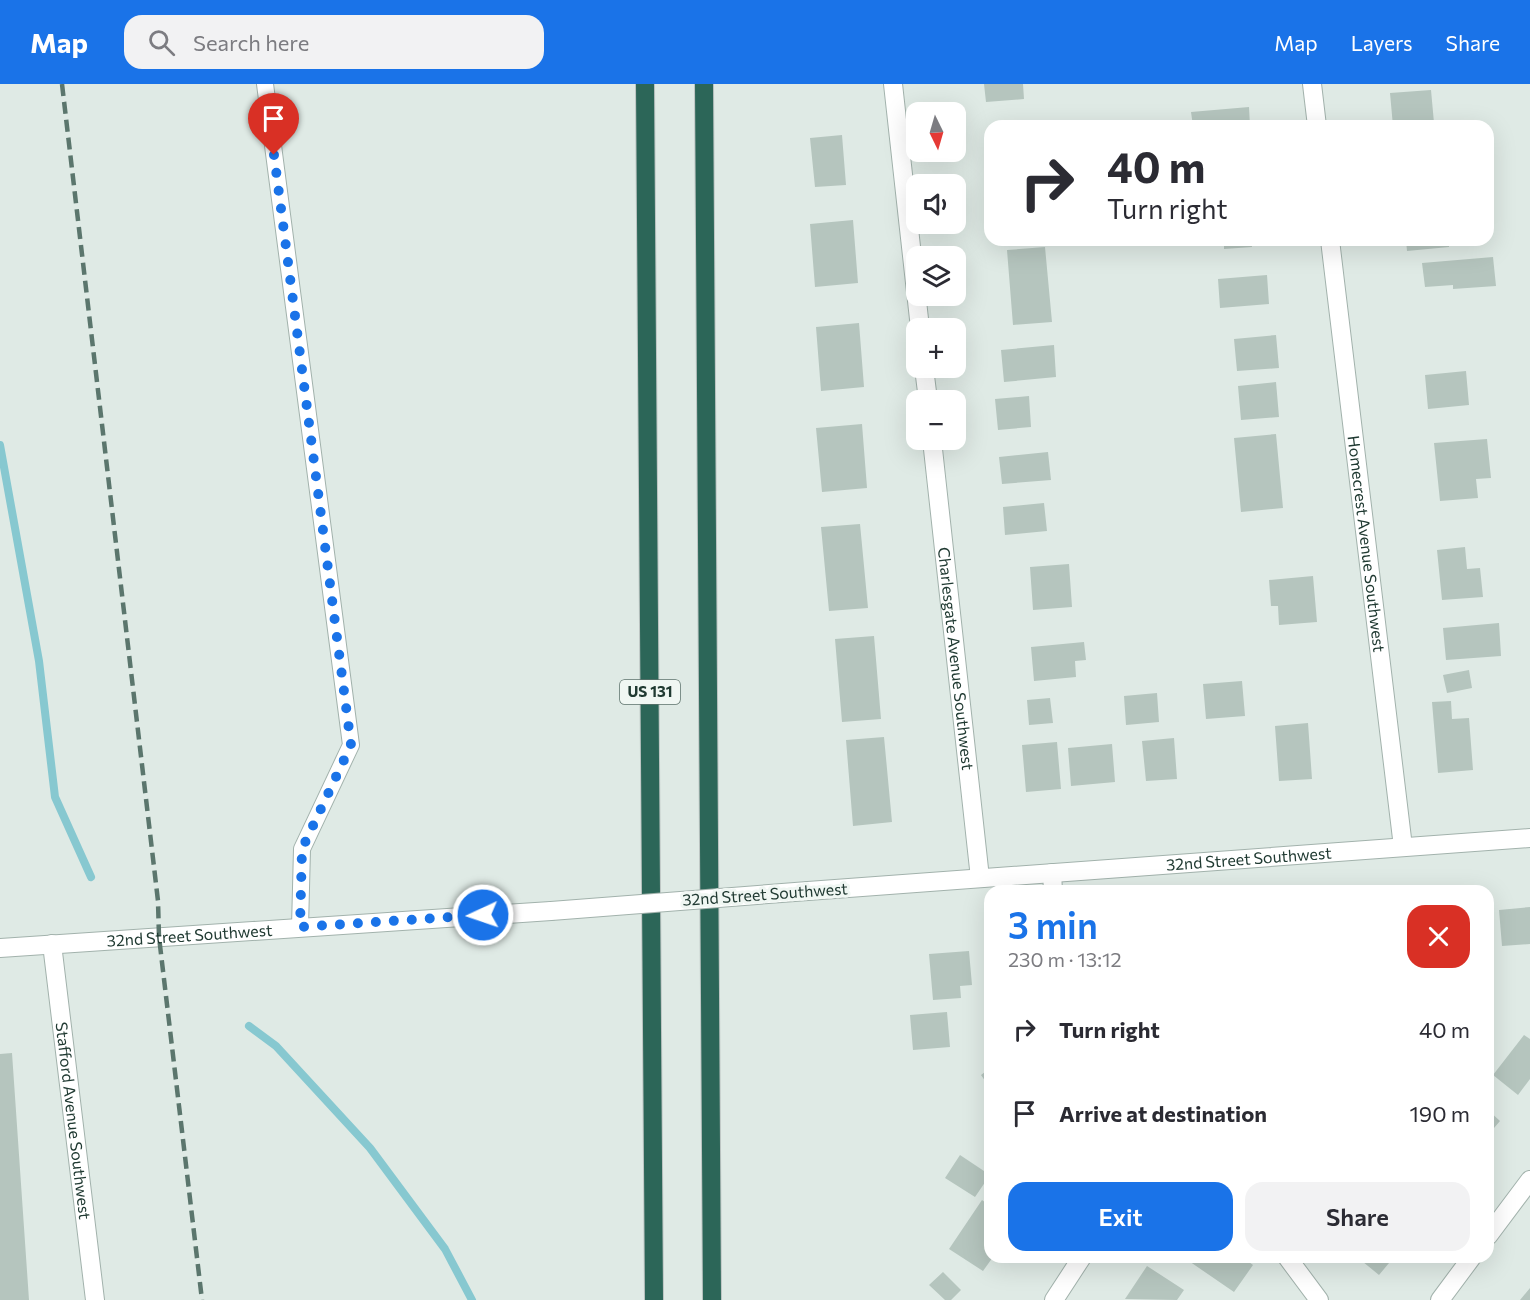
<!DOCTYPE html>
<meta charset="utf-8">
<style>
body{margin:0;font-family:Commissioner,sans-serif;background:#f2f2f3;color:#2b2b33;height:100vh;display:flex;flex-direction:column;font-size:22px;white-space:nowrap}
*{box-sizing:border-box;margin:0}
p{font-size:20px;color:#7c7c81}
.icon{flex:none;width:33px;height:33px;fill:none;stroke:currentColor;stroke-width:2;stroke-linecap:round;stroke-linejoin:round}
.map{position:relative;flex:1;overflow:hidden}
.sheet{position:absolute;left:984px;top:801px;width:510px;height:378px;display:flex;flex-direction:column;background:#fff;border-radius:18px;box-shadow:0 6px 24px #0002}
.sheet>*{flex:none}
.guide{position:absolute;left:984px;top:36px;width:510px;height:126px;border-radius:18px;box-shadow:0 6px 24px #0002;background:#fff;color:#2b2b33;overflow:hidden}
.needle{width:39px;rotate:175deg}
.controls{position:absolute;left:906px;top:18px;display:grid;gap:12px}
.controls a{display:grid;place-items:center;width:60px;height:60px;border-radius:12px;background:#fff;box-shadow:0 6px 24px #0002;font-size:30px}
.pin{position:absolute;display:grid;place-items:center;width:51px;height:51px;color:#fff;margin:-62px -26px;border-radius:50% 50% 50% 0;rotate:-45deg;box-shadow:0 0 6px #0007}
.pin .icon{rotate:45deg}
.me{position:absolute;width:66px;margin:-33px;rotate:267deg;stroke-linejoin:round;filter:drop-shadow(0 0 4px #0008)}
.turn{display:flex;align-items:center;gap:21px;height:126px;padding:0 24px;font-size:27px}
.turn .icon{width:78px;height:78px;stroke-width:2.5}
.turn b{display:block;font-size:42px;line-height:51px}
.round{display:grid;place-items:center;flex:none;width:63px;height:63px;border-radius:18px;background:#f2f2f3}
.overview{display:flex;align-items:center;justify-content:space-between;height:102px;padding:0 24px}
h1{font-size:36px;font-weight:600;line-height:45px;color:#1a73e8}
.primary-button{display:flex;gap:12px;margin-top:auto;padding:12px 24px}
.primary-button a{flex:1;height:69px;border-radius:18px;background:#1a73e8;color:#fff;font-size:24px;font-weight:600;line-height:69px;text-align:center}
.primary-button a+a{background:#f2f2f3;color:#2b2b33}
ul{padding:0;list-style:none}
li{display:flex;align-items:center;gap:18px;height:84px;padding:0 24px}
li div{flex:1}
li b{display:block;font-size:22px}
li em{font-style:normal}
header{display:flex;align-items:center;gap:36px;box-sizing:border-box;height:84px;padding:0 30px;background:#1a73e8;color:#fff}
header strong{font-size:28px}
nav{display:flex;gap:33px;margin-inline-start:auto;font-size:21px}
.search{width:420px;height:54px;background:#f2f2f3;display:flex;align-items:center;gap:15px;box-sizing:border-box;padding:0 21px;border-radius:18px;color:#7c7c81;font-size:22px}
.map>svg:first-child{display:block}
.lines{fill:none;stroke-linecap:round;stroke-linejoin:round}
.stream{stroke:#87c8d0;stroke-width:8}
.building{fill:#b5c5be}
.service-casing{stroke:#a2b2ac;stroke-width:18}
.minor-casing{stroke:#a2b2ac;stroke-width:20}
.tertiary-casing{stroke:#a2b2ac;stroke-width:20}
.motorway-casing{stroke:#bcc4c2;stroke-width:20}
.service{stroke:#fff;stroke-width:16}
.minor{stroke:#fff;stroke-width:18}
.tertiary{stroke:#fff;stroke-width:18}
.motorway{stroke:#2c6658;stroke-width:18}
.rail{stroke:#5b766d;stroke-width:4.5;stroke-dasharray:12 6;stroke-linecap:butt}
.tertiary-bridge-casing{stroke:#a2b2ac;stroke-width:20;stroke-linecap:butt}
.tertiary-bridge{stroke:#fff;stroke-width:18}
.route{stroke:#1a73e8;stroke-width:10;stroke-dasharray:0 18}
.labels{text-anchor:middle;stroke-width:6;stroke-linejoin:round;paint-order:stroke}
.shield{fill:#f0f7f3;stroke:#5e736c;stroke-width:1.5}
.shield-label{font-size:15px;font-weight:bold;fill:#203a32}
.street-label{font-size:16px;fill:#203a32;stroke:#f0f7f3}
</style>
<header>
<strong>Map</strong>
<div class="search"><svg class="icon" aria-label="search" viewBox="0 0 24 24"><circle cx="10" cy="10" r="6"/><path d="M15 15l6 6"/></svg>Search here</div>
<nav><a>Map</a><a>Layers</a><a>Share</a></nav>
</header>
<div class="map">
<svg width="1530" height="1216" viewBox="0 0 1530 1216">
<rect width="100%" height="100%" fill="#dfeae5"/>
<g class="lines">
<path class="stream" d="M0,361L39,577L55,713L91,793
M249,942L276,962L370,1064L445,1165L472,1216"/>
</g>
<path class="building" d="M984,0H1023L1024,15L986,18Z
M1431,6L1434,39L1393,42L1390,9Z
M1249,23L1250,42H1193L1191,28Z
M842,51L846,101L815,103L810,54Z
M853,136L858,199L815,203L810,140Z
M1224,156H1251L1252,163L1224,165Z
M1406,156H1449V163L1407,167Z
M1045,163L1052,238L1013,241L1007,166Z
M1493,173L1496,202L1453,205V201L1425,203L1422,179Z
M1267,191L1269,220L1220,224L1218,195Z
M859,239L864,303L821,307L816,243Z
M1276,251L1279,284L1237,287L1234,255Z
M1054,261L1056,293L1004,298L1001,266Z
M1466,287L1469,321L1428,325L1425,291Z
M1276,298L1279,333L1241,336L1238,302Z
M1029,312L1031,343L998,346L995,315Z
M862,340L867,404L822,408L816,344Z
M1276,350L1283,424L1241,428L1234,354Z
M1487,355L1491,394L1476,395L1478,414L1440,417L1434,359Z
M1048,368L1051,396L1002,400L999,373Z
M1044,419L1047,447L1005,451L1003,423Z
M860,440L868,524L829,527L821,443Z
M1465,463L1467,485L1480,484L1483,513L1442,516L1437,466Z
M1069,480L1072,523L1033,526L1030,483Z
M1313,492L1317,538L1279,541L1278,522H1271L1269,496Z
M1499,539L1501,572L1446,576L1443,544Z
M874,552L881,635L842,638L835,555Z
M1084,558L1086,576L1075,577L1076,593L1034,597L1031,563Z
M1469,586L1472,604L1447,609L1443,591Z
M1242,597L1245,632L1206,635L1203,600Z
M1157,609L1159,638L1126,641L1124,612Z
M1050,614L1053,639L1029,641L1027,616Z
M1451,617L1452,635L1469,634L1473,686L1438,689L1432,618Z
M1308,639L1312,695L1279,697L1275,642Z
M884,653L892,738L853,742L846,656Z
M1174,654L1177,695L1146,697L1142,657Z
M1057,658L1061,705L1026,708L1022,661Z
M1112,660L1115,698L1071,702L1068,664Z
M1530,823V860L1502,862L1499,826Z
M969,867L972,901L960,902L961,914L933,916L929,870Z
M947,928L950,963L913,966L910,931Z
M1524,951L1530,955V995L1518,1011L1493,991Z
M12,969L29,1216H0V970Z
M990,984V1004L981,991Z
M1488,1026L1500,1037L1488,1051Z
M960,1071L990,1091L975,1113L945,1094Z
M982,1116L990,1122V1173H993L983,1187L949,1165Z
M1183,1173H1242L1253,1181L1234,1208Z
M1357,1173H1394L1379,1191Z
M1147,1182L1184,1206L1177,1216L1125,1215Z
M943,1188L961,1206L951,1216H945L929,1201Z
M1530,1204V1216H1520Z"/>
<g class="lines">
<g class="service-casing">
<path id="service" d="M265,0L351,661L302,765L300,843"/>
</g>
<g class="minor-casing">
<g id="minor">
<path d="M893,0L920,244"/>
<path d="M1312,0L1317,42"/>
<path id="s1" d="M1330,156L1403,763"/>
<path d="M924,284L928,316"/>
<path id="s2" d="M932,356L980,794"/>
<path d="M1052,789L1053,807"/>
<path id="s3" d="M52,860L95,1216"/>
<path d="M1488,1152L1530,1096"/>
<path d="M1287,1173L1319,1216"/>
<path d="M1054,1216L1082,1173"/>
<path d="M1440,1216L1472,1173"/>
</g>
</g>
<g class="tertiary-casing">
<g id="tertiary">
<path id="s4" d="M808,807L1530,754"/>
<path id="s5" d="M0,864L551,827"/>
</g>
</g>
<g class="motorway-casing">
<path id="motorway" d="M645,0L654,1216
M704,0L712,1216"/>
</g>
<use href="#service" class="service"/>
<use href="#minor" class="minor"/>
<use href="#tertiary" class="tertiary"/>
<use href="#motorway" class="motorway"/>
<path class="rail" d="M62,0L158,817L159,853L202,1216"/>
<g class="tertiary-bridge-casing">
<path id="tertiary-bridge" d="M551,827L808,807"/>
</g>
<use href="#tertiary-bridge" class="tertiary-bridge"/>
</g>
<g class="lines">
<path class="route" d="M274,71L351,661L302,765L300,843L483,831"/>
</g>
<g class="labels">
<rect class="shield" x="620" y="596" width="60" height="24" rx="4.5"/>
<g class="shield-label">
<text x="650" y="613">US 131</text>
</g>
<g class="street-label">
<text dy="6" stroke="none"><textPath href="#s1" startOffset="306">Homecrest Avenue Southwest</textPath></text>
<text dy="6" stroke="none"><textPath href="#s2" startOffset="220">Charlesgate Avenue Southwest</textPath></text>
<text dy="6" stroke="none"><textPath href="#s4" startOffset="442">32nd Street Southwest</textPath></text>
<text transform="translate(765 810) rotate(-4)" y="6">32nd Street Southwest</text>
<text dy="6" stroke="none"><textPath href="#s5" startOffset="190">32nd Street Southwest</textPath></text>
<text dy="6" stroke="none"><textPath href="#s3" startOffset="178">Stafford Avenue Southwest</textPath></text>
</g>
</g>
</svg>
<div class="controls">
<a><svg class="needle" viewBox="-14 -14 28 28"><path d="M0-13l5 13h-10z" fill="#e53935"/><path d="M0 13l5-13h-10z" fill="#7c7c81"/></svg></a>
<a><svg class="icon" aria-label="sound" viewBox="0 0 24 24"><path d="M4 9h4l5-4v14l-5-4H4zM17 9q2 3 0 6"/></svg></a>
<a><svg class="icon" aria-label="layers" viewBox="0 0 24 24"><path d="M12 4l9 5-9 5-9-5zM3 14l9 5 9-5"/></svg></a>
<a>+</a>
<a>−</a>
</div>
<div class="pin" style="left:274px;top:71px;background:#d93025"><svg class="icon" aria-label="arrive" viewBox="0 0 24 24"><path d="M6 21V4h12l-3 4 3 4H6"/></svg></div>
<svg class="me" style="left:483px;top:831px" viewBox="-20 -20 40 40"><circle r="17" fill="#1a73e8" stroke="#fff" stroke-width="3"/><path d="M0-11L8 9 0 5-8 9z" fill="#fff"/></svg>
<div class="guide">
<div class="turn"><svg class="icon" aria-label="right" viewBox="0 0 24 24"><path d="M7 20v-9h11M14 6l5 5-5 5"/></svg><div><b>40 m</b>Turn right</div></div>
</div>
<section class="sheet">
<div class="overview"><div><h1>3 min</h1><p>230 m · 13:12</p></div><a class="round" style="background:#d93025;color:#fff"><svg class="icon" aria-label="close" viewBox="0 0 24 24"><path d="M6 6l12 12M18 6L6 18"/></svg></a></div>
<ul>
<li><svg class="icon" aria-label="right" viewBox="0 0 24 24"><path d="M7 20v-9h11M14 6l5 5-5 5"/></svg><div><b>Turn right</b></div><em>40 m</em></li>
<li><svg class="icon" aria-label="arrive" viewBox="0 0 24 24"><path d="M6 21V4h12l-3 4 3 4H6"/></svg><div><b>Arrive at destination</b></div><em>190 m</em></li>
</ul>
<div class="primary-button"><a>Exit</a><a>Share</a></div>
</section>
</div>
